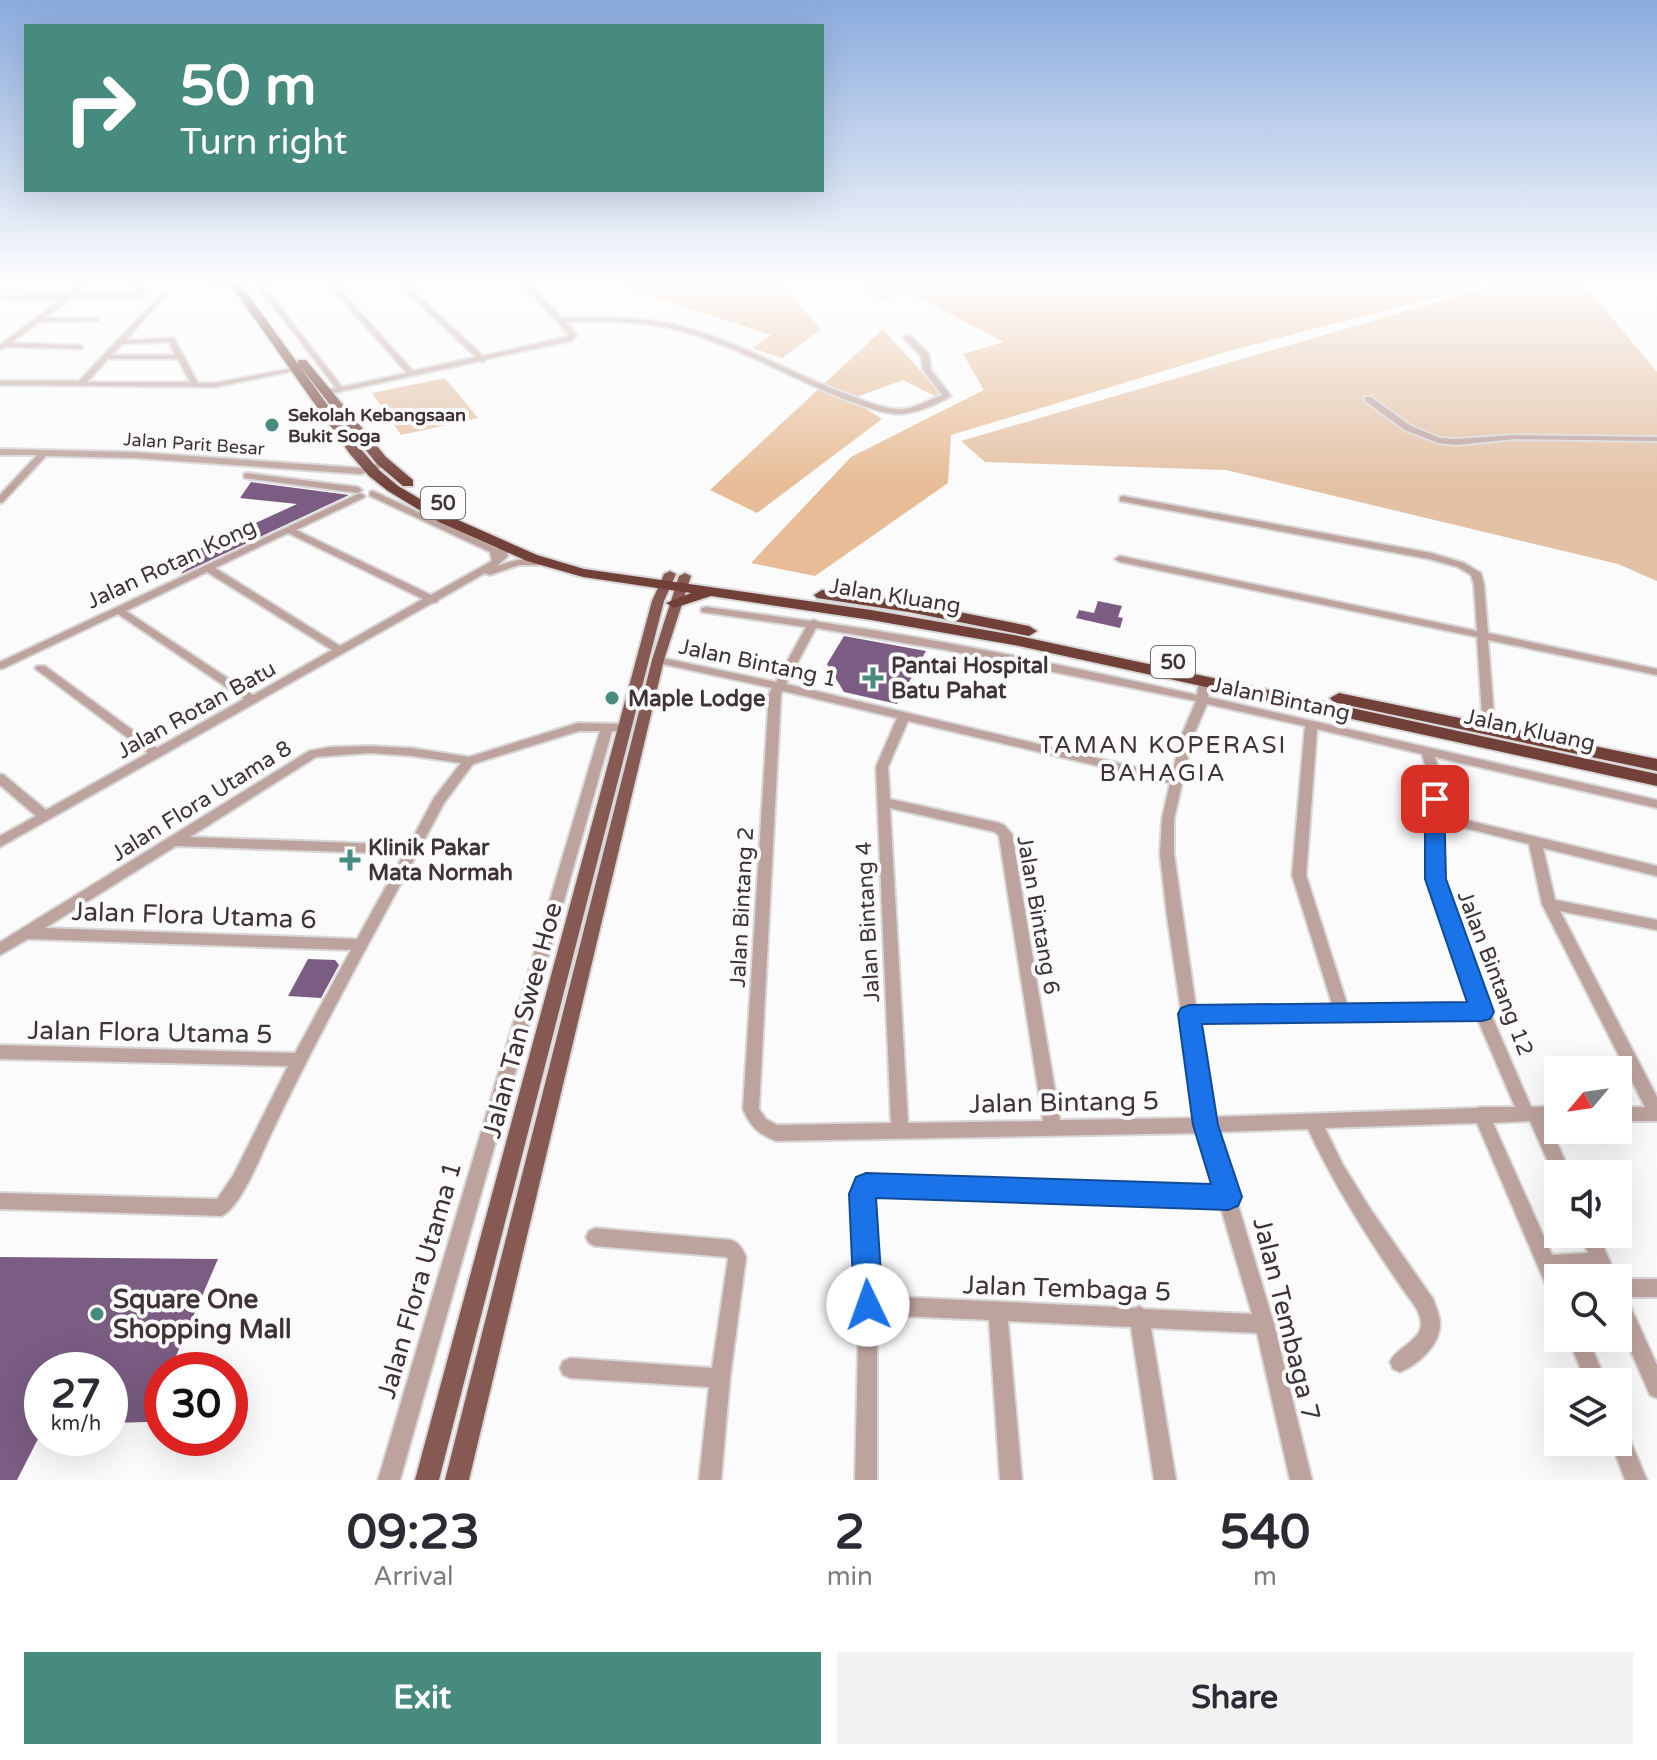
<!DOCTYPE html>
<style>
body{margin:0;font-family:"Varela Round",sans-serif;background:#f2f2f3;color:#2b2b33;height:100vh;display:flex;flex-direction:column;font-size:30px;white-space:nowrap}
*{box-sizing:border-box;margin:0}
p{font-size:26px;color:#7c7c81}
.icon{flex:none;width:44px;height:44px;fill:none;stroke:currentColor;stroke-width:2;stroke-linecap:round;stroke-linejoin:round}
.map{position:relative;height:1480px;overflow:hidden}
.panel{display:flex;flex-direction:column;background:#fff;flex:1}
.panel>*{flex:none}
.hud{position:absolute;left:24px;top:24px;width:800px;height:168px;border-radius:0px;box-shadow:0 8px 32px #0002;background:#478b7f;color:#fff;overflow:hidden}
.needle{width:52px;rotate:241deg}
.fabs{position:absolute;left:1544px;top:1056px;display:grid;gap:16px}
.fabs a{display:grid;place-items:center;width:88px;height:88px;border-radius:0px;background:#fff;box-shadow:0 8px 32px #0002;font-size:40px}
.speed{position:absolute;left:24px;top:1352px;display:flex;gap:16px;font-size:40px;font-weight:700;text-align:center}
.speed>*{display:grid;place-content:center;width:104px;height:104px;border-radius:50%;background:#fff;box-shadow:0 8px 32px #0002;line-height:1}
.speed small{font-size:20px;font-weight:400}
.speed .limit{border:12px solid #d22;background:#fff;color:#111}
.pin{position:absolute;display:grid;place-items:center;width:68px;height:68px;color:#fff;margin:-34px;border-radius:16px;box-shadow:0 4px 12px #0006}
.me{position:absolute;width:88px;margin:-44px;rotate:357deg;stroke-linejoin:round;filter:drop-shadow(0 0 6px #0008)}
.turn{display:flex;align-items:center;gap:28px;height:168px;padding:0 24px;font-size:36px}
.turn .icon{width:104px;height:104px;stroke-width:2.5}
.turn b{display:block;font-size:56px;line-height:68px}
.eta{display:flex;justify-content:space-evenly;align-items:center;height:136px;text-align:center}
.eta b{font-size:48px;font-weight:700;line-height:56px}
.button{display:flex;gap:16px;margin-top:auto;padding:16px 24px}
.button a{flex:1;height:92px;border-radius:0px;background:#478b7f;color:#fff;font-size:32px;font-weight:700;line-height:92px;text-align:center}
.button a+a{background:#f2f2f3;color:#2b2b33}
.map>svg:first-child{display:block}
.green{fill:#e3c1a4}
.forest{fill:#e7bc96}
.building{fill:#7b5c83}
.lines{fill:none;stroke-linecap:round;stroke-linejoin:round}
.minor-casing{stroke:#d9d7d8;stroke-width:4}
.major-casing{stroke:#d9d7d8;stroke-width:4}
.highway-casing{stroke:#d9d7d8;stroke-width:4}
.minor{fill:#bda39e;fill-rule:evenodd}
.major{fill:#865a53;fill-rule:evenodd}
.highway{fill:#714039;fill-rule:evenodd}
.route{fill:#1a73e8;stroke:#114b97;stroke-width:2}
.poi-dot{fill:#478b7f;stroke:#fbfbfb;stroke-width:3}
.labels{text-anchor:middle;stroke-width:8;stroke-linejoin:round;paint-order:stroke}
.far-poi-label{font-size:18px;font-weight:bold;fill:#3f3337;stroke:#fbfbfb;text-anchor:start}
.far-street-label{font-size:18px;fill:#3f3337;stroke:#fbfbfb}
.shield{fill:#fbfbfb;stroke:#776f72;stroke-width:2}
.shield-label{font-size:20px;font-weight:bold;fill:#3f3337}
.street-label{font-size:22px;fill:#3f3337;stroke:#fbfbfb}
.poi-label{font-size:22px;font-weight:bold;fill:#3f3337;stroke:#fbfbfb;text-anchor:start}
.neighbourhood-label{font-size:24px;letter-spacing:2px;fill:#3f3337;stroke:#fbfbfb}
.near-street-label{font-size:26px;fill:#3f3337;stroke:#fbfbfb}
.near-poi-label{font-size:26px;font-weight:bold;fill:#3f3337;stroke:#fbfbfb;text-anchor:start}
</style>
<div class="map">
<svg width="1657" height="1480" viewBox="0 0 1657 1480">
<rect width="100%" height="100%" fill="#fbfbfb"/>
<path class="green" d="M1509,281H1581L1657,372V581L1618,564L1226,470L985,462L961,441Z
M445,378L478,418L401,435L372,393Z"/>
<path class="forest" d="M621,281H779L821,329L782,358L752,348L771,335L619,285Z
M859,281H1496L1233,350L951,435L948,483L815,576L751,563L851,457L984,390L963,354L1004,342L910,293L879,299Z
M883,329L941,394L937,397L903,380L851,399L882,419L757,513L710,490Z"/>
<path class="building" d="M251,482L349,495L181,574L199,549L297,504L240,498Z
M1098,601L1122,606L1118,617L1123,618L1120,628L1076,618L1079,610L1094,613Z
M844,636L926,651L897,704L844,692L827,664Z
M308,959L335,960L339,965L321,998L288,996Z
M0,1257L218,1259L170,1370H162V1388L147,1422L110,1423V1370H42V1431L17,1480H0Z"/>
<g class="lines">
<g class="minor-casing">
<path id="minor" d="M85,281H92L75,295L138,294L132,281H138L145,296L142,298L70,299L44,318H96L99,320L98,321L39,322L11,343L79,345L83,347L82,349L6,347L0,350V345L61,299H5L2,297L3,296L67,295Z
M209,281H216L219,286L214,287Z
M254,281H260L342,387L407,373L325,281H332L413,371L476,357L395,281H402L483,356L566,337L569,335L520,281H527L562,318C608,317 646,316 690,329C745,345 795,375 849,395C863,400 880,408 896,409C911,411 928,400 942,395L923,370L921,356L903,337L910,335L929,355L931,370L951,396C938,404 915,414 899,414C884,414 866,407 852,402C796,381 745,350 688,333C647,320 608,321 566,322L577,335L571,341L486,359L483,362L480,361L329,394L325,392L326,390L336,388Z
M162,294L164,295V297L126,340L174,338L198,383H215L294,368L298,370L215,387L0,385V381H79ZM169,342L175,355H112L122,344ZM108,359H178L190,382H87Z
M1365,397H1371L1411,426L1440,438L1456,439L1514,435L1657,437V441L1514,439L1456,445L1438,443L1405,430L1365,401Z
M0,449L135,452L361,468L386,462L390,465L361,474L135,458L46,456L3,502L0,503V495L37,455H0Z
M247,473L358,487L362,490L358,493L244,478V474Z
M373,491L498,549L500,545H506L508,556L497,566C513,561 530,555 546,562L541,565H519L490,575L485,573L438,600L437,602L432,603L0,847V836L36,816L0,785V774L4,775L46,810L148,753L37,670L35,668L37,666H45L157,748L244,699L118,614L4,668L0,669V662L360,493L365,496L363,498L296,530L431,595L492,561L490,552L370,496V492ZM288,533L423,599L340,646L215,568ZM207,572L332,650L253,695L126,611Z
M1123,496L1431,553L1464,563L1481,573L1484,585L1488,633L1657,669V675L1488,640L1495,729L1489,733L1485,732L1483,729L1477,637L1120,562L1115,559L1120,556L1477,631L1474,585L1471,575L1458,567L1429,559L1120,501V497Z
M706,607L810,621L814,620L819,622C946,640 1072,667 1197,695L1199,681L1205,678L1211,681L1208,697L1657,800V808L1435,757L1442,783L1441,814L1657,866V876L1543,848L1555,900L1657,920V930L1560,911L1657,1097V1121H1618V1107H1645L1542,904L1529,844L1441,822L1440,857L1447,898L1490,1012L1531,1107L1558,1106V1120L1547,1121L1571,1174H1558V1180H1556L1530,1121L1493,1123L1552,1255L1588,1253L1580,1234H1598L1617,1278H1599L1596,1271L1560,1273L1562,1278H1558V1299L1551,1297L1477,1123L1325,1128L1343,1165L1371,1210L1433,1299C1436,1307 1440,1316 1440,1324C1440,1345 1418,1365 1400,1372L1393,1369L1390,1362C1396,1348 1420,1341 1421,1325C1422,1311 1409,1299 1402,1288C1367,1237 1334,1185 1308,1129L1216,1132L1274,1324L1312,1480H1290L1257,1333L1151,1328L1176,1480H1154L1131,1327L1008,1321L1022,1480H1000L989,1320L877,1315V1480H855L859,1305L855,1187L858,1181L864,1179L1216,1188L1200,1133L776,1141C758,1134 750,1126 743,1109L769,694L772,688L658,663L652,660L658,657L776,682L806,627L702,612L701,610L702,608ZM816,628L946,650L1196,701L1180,739L1172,776L786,684ZM783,691L897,718L876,767L891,1123L777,1125L766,1119L759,1109L781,694ZM1207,704L1305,726L1292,875L1333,1007L1196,1008L1174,854V819L1192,739ZM908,721L1170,783L1162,819L1160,854L1167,916L1197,1118L1060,1120L1012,834L1004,825L999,823L890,799L888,767ZM1317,729L1422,754L1430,783L1428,813L1427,816L1428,819L1426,857L1433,898L1472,1006L1348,1007L1306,875ZM890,808L995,832L999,836L1043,1121L908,1123ZM1477,1018L1515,1107H1481L1476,1108L1213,1117L1198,1020ZM873,1195L1220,1205L1252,1314L1144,1309L1139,1306L1135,1308L877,1296Z
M578,723L625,724L631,728L625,732L612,731L400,1480H378L600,731H579L473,764L444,803C386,913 324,1022 271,1134C262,1153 240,1209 221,1216L0,1209V1193L217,1199L233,1176L288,1066L0,1059V1045L295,1053L351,950L28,939L0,955V942L309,751L331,747L370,746L412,748L469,757ZM370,753L412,756L461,763L434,798L409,845L190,837L316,757ZM176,846L404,854L357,939L45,928Z
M595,1228L731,1240C739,1243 743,1249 746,1257L730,1378L721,1480H699L709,1387L570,1378L563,1375L560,1368L563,1361L570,1358L712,1368L728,1259L726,1257L595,1246L589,1243L586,1237L589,1231Z
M1618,1279H1657V1297H1626L1657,1365V1398L1650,1395L1618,1322Z
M1568,1338H1588L1606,1382H1586Z
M1618,1425L1625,1428L1647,1480H1625L1611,1442H1618Z"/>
</g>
<g class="major-casing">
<path id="major" d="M670,571L676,574L664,601L439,1480H415L652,601L664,574Z
M685,573L691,576L664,660L469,1480H445L652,660L679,576Z"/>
</g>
<g class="highway-casing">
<path id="highway" d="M228,281H238L353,440L379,470L398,486L449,516L537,555L584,569L871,610L1019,636L1657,774V786L1019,646L871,620L711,596L674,608L666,603L691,593L583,577L527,561L439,522L388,491L369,476L350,454Z
M298,360H306L386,457L413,480V486H403L376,463L298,364Z
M822,590L909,602L1029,626L1037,631L1029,636L909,612L817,598L814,595Z
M1339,693L1657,759V771L1333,702L1330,698Z"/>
</g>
<use href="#minor" class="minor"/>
<use href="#major" class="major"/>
<use href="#highway" class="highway"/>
</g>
<linearGradient id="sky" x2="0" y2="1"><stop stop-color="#8aabde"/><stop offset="0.58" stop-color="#fdfdfd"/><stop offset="1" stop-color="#fdfdfd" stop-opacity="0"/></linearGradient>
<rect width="1657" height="488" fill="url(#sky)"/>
<path class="route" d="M1435,793L1444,799L1446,879L1494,1012L1490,1019L1482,1021L1202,1024L1218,1125L1242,1197L1238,1206L1228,1210L876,1198L883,1305L878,1315L868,1319L858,1315L854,1305L849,1194L856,1177L866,1173L1211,1184L1193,1125L1178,1014L1181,1008L1189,1005L1467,1002L1425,879V799Z"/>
<g class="poi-dot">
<circle cx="272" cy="425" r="8"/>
<path d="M869 666h8v8h8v8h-8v8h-8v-8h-8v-8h8z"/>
<circle cx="612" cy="698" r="8"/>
<path d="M346 848h8v8h8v8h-8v8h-8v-8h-8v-8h8z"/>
<circle cx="97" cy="1314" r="8"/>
</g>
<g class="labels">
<g class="far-poi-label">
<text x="288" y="421">Sekolah Kebangsaan<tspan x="288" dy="21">Bukit Soga</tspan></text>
</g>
<g class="far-street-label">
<text transform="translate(194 444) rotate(4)" y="6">Jalan Parit Besar</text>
</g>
<g class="shield">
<rect x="421" y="487" width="44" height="32" rx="6"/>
<rect x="1151" y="646" width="44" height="32" rx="6"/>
</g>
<g class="shield-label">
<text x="443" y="510">50</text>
<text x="1173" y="669">50</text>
</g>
<g class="street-label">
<text transform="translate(171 563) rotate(-25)" y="8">Jalan Rotan Kong</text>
<text transform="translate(895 595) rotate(9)" y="8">Jalan Kluang</text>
<text transform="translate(758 662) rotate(12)" y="8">Jalan Bintang 1</text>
<text transform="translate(1281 698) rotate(12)" y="8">Jalan Bintang</text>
<text transform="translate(196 709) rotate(-29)" y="8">Jalan Rotan Batu</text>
<text transform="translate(1530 729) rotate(12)" y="8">Jalan Kluang</text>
<text transform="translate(201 800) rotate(-32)" y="8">Jalan Flora Utama 8</text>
<text transform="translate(741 907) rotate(-87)" y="8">Jalan Bintang 2</text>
<text transform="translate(1039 915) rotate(80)" y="8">Jalan Bintang 6</text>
<text transform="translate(867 922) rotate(-93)" y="8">Jalan Bintang 4</text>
<text transform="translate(1496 973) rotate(69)" y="8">Jalan Bintang 12</text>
</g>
<g class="poi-label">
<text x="891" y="673">Pantai Hospital<tspan x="891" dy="25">Batu Pahat</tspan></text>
<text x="628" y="706">Maple Lodge</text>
<text x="368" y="855">Klinik Pakar<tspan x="368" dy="25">Mata Normah</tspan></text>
</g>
<g class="neighbourhood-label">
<text x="1163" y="753">TAMAN KOPERASI<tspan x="1163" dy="28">BAHAGIA</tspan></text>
</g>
<g class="near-street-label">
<text transform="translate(194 915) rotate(2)" y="9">Jalan Flora Utama 6</text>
<text transform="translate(522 1020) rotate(-75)" y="9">Jalan Tan Swee Hoe</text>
<text transform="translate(150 1032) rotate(1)" y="9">Jalan Flora Utama 5</text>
<text transform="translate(1064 1102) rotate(-1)" y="9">Jalan Bintang 5</text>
<text transform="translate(419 1280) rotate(-74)" y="9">Jalan Flora Utama 1</text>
<text transform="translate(1067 1288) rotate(2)" y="9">Jalan Tembaga 5</text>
<text transform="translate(1287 1319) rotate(76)" y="9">Jalan Tembaga 7</text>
</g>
<g class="near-poi-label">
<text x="113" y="1308">Square One<tspan x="113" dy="30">Shopping Mall</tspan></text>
</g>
</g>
</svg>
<div class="fabs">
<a><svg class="needle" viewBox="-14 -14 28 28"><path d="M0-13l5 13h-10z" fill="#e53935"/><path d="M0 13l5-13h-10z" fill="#7c7c81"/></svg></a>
<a><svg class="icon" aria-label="sound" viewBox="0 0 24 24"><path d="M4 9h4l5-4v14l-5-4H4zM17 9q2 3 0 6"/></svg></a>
<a><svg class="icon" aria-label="search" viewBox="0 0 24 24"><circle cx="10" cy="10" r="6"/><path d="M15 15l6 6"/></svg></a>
<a><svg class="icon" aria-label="layers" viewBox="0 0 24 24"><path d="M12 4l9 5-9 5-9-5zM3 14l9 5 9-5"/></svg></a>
</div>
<div class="speed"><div>27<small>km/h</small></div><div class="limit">30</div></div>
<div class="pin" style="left:1435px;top:799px;background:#d93025"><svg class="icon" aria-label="arrive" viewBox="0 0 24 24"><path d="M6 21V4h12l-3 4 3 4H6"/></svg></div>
<svg class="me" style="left:868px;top:1305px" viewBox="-20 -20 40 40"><circle r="19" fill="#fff"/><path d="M0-13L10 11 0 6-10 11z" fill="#1a73e8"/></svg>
<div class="hud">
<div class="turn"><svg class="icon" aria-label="right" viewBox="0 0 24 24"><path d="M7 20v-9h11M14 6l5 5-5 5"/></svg><div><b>50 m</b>Turn right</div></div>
</div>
</div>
<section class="panel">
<div class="eta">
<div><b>09:23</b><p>Arrival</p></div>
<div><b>2</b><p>min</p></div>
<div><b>540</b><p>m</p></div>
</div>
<div class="button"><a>Exit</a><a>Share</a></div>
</section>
